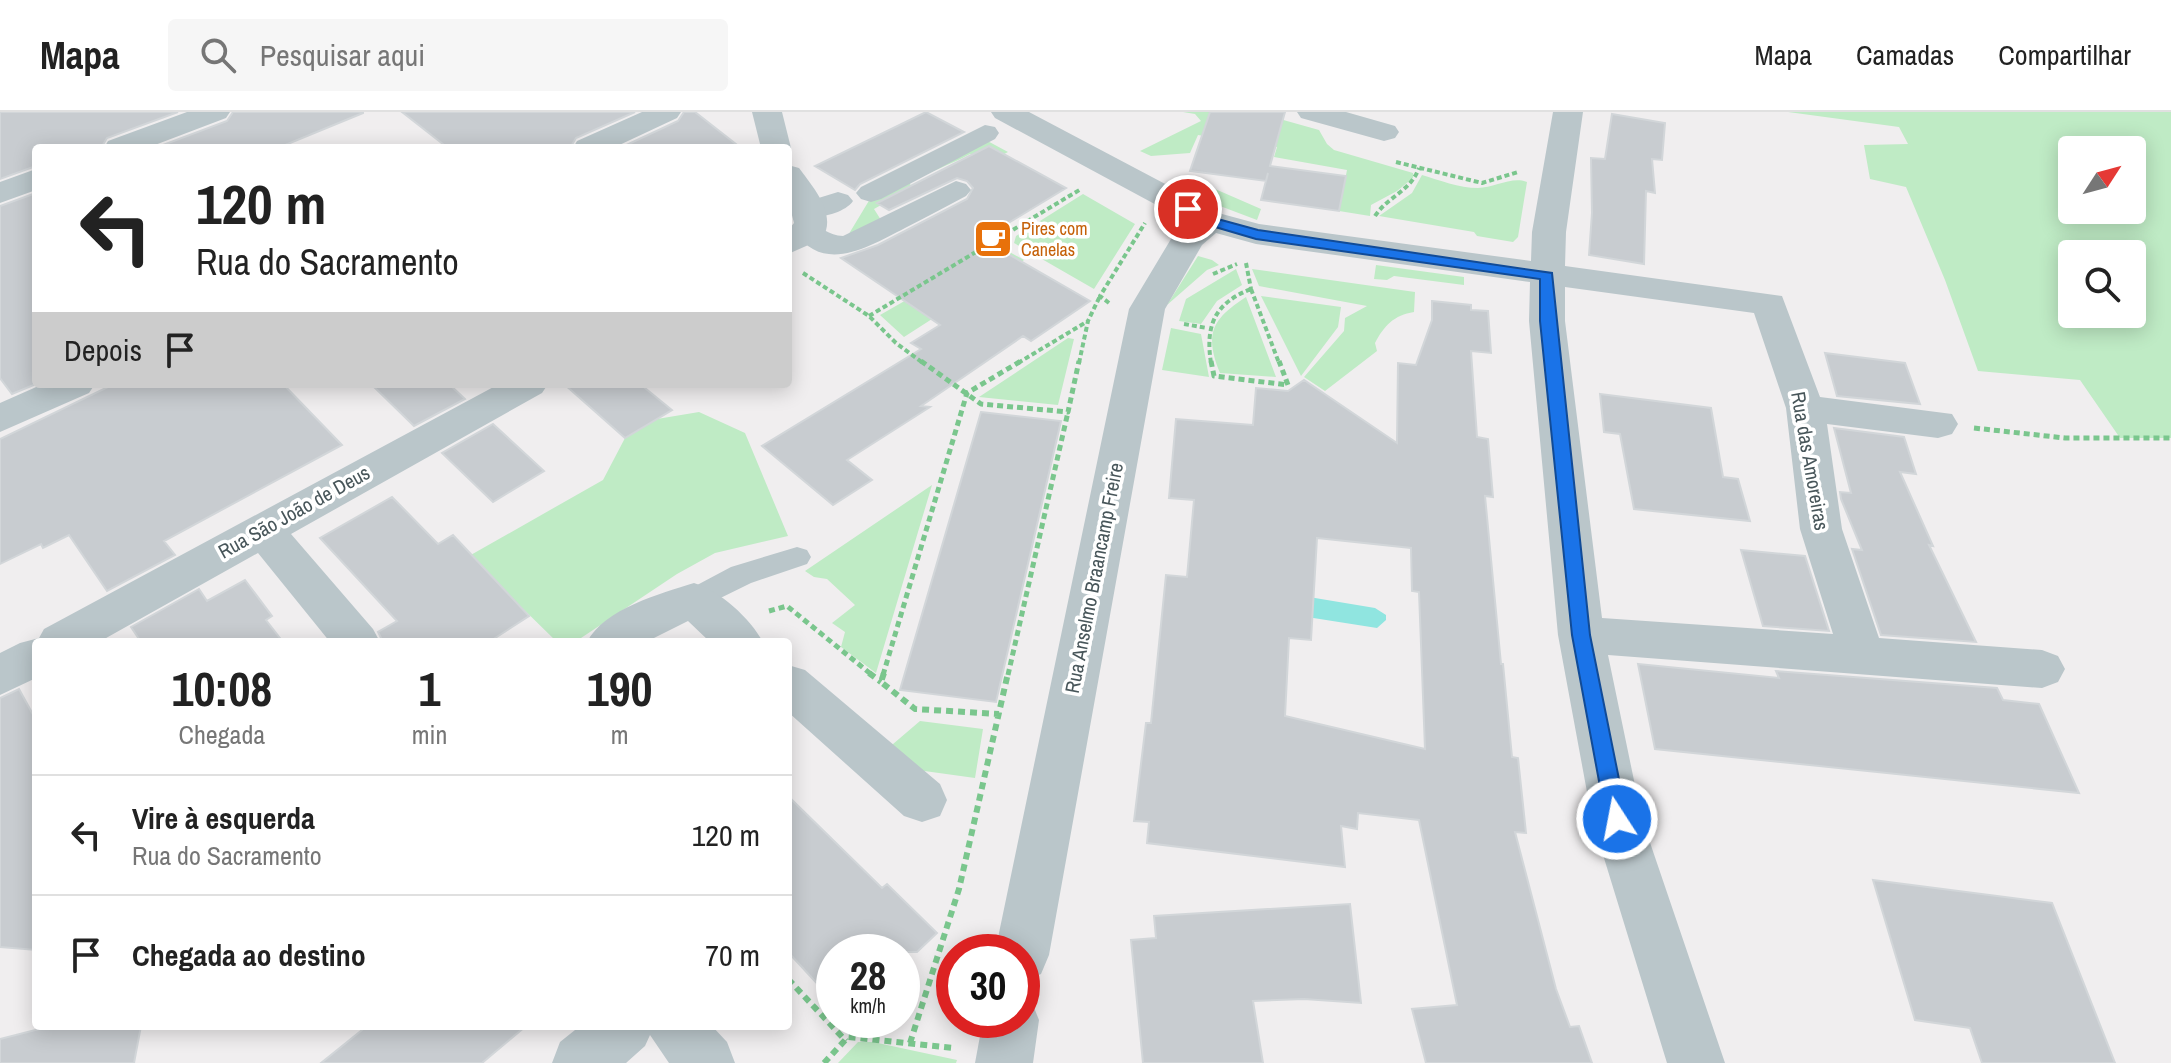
<!DOCTYPE html>
<html lang="pt">
<meta charset="utf-8">
<style>
body{margin:0;font-family:"Archivo Narrow",sans-serif;background:#f6f6f6;color:#222;height:100vh;display:flex;flex-direction:column;font-size:30px;white-space:nowrap}
*{box-sizing:border-box;margin:0}
p{font-size:26px;color:#767676}
.icon{flex:none;width:44px;height:44px;fill:none;stroke:currentColor;stroke-width:2;stroke-linecap:round;stroke-linejoin:round}
.map{position:relative;flex:1;overflow:hidden}
.sheet{position:absolute;left:32px;top:526px;width:760px;height:392px;display:flex;flex-direction:column;background:#fff;border-radius:8px;box-shadow:0 4px 20px #0003}
.sheet>*{flex:none}
.top-card{position:absolute;left:32px;top:32px;width:760px;height:244px;border-radius:8px;box-shadow:0 4px 20px #0003;background:#fff;color:#222;overflow:hidden}
.needle{width:52px;rotate:54deg}
.tools{position:absolute;left:2058px;top:24px;display:grid;gap:16px}
.tools a{display:grid;place-items:center;width:88px;height:88px;border-radius:8px;background:#fff;box-shadow:0 4px 20px #0003;font-size:40px}
.speed{position:absolute;left:816px;top:822px;display:flex;gap:16px;font-size:40px;font-weight:700;text-align:center}
.speed>*{display:grid;place-content:center;width:104px;height:104px;border-radius:50%;background:#fff;box-shadow:0 4px 20px #0003;line-height:1}
.speed small{font-size:20px;font-weight:400}
.speed .limit{border:12px solid #d22;background:#fff;color:#111}
.pin{position:absolute;display:grid;place-items:center;width:68px;height:68px;color:#fff;margin:-34px;border:4px solid #fff;border-radius:50%;box-shadow:0 2px 8px #0007}
.me{position:absolute;width:88px;margin:-44px;rotate:349deg;stroke-linejoin:round;filter:drop-shadow(0 0 6px #0008)}
.turn{display:flex;align-items:center;gap:28px;height:168px;padding:0 32px;font-size:36px}
.turn .icon{width:104px;height:104px;stroke-width:2.5}
.turn b{display:block;font-size:56px;line-height:68px}
.then{display:flex;align-items:center;height:76px;padding:0 32px;background:#0003;gap:16px;font-size:30px}
.eta{display:flex;justify-content:space-evenly;align-items:center;height:136px;text-align:center}
.eta b{font-size:48px;font-weight:700;line-height:56px}
ul{padding:0;list-style:none}
li{display:flex;align-items:center;gap:24px;height:120px;padding:0 32px;border-top:2px solid #e0e0e0}
li div{flex:1}
li b{display:block;font-size:30px}
li em{font-style:normal}
header{display:flex;align-items:center;gap:48px;box-sizing:border-box;height:112px;padding:0 40px;background:#fff;border-bottom:2px solid #e0e0e0}
header strong{font-size:38px}
nav{display:flex;gap:44px;margin-inline-start:auto;font-size:28px}
.search{width:560px;height:72px;background:#f6f6f6;display:flex;align-items:center;gap:20px;box-sizing:border-box;padding:0 28px;border-radius:8px;color:#767676;font-size:30px}
.map>svg:first-child{display:block}
.green{fill:#bfebc5;fill-rule:evenodd}
.water{fill:#90e5e0}
.building{fill:#c8ccd0;stroke:#d2d6d9;stroke-width:2;fill-rule:evenodd}
.lines{fill:none;stroke-linecap:round;stroke-linejoin:round}
.path-far2{stroke:#7ac68d;stroke-width:4;stroke-dasharray:5 3;stroke-linecap:butt}
.path-far1{stroke:#7ac68d;stroke-width:5;stroke-dasharray:6 4;stroke-linecap:butt}
.path{stroke:#7ac68d;stroke-width:6;stroke-dasharray:7 5;stroke-linecap:butt}
.service{fill:#bac6ca;fill-rule:evenodd}
.pedestrian{fill:#bac6ca;fill-rule:evenodd}
.minor{fill:#bac6ca;fill-rule:evenodd}
.route{fill:#1a73e8;stroke:#114b97;stroke-width:2}
.labels{text-anchor:middle;stroke-width:7;stroke-linejoin:round;paint-order:stroke}
.far-food-label{font-size:18px;fill:#c56008;stroke:#fff;text-anchor:start}
.street-label{font-size:20px;fill:#48565a;stroke:#fff}
</style>
<header>
<strong>Mapa</strong>
<div class="search"><svg class="icon" aria-label="search" viewBox="0 0 24 24"><circle cx="10" cy="10" r="6"/><path d="M15 15l6 6"/></svg>Pesquisar aqui</div>
<nav><a>Mapa</a><a>Camadas</a><a>Compartilhar</a></nav>
</header>
<div class="map">
<svg width="2171" height="951" viewBox="0 0 2171 951">
<rect width="100%" height="100%" fill="#f0eeef"/>
<path class="green" d="M1183,0H1255L1319,18L1327,32L1334,38L1413,61V66L1397,79L1371,93L1370,104L1339,99L1347,58L1274,45L1277,35L1198,23L1190,41L1151,44L1140,39L1201,9L1195,2Z
M1788,0H2171V326H2120L2080,268L1978,259L1945,168L1906,75L1870,67L1864,33L1908,32L1899,15ZM2072,38H2132V98H2072ZM2072,142H2132V202H2072Z
M982,26L1008,40L987,51L970,42C950,53 930,59 910,71L911,76L874,97L881,108L847,125L870,87Z
M1422,63C1439,68 1459,76 1478,76C1494,76 1512,64 1527,70L1518,125L1513,130L1477,124L1474,120L1379,104L1412,81Z
M1199,70L1261,97L1257,108L1183,80Z
M1083,82L1135,112L1094,177L1014,131L1016,124Z
M1004,137L1024,148L904,225L880,203L994,138Z
M1198,144L1212,148L1219,153L1207,158L1167,193Z
M1376,153L1464,165V173L1394,164L1387,168L1374,167Z
M1236,157L1242,173L1217,189L1201,212L1179,209L1186,187Z
M1252,157L1415,180L1414,200C1394,203 1384,214 1375,231L1377,239L1325,279L1304,265L1344,219L1345,206L1367,194L1259,174Z
M1261,184L1341,195L1338,215L1301,264Z
M1246,185L1276,265L1220,261C1204,222 1212,207 1246,185Z
M1171,216L1201,222L1209,265L1162,258Z
M1068,226L1074,227L1058,293L979,285Z
M699,300L745,321L788,424L715,441L677,462L575,530H557L469,444L603,368L625,326L657,307Z
M932,373L876,561L841,535L845,520L832,511L855,493L827,467L814,465L805,459Z
M920,609L983,617L975,666L910,657L886,638Z
M858,930H873L957,948L956,951H838Z"/>
<path class="water" d="M1309,485L1375,496L1386,503V508L1377,516L1307,505Z"/>
<path class="building" d="M0,0H178L107,26L101,36H36V54L0,67Z
M233,0H363V1L278,36H155L227,9Z
M402,0H635L576,26L570,36H448Z
M684,0H695L741,36H620L678,9Z
M926,0L964,20L860,72L855,78L815,54Z
M1210,0H1285L1270,54L1346,64L1339,99L1261,88L1268,61L1266,69L1190,59Z
M1612,2L1665,11L1662,48L1652,47L1655,81L1646,79L1644,152L1589,143L1592,101L1591,46L1605,47Z
M989,34L1066,76L982,127L1090,189L1031,229L1023,224L921,294L930,295L847,348L872,368L833,393L762,334L921,237L911,231L940,213L841,146L878,133L967,87L973,76L967,69L957,66L889,98L877,91Z
M36,81V272L12,282L0,266V94Z
M1432,189L1471,193V198L1488,199L1491,241L1471,239L1477,325L1488,327L1493,385L1485,384L1501,552H1503L1512,645L1518,646L1526,721L1515,720L1556,877L1570,915L1579,914L1592,951H1426L1412,897L1457,893L1419,708L1358,701L1357,717L1341,714L1345,755L1147,731L1149,710L1134,709L1146,611H1151L1166,463L1187,465L1194,388L1169,386L1176,307L1253,313L1256,276L1288,279L1304,268L1397,331L1398,251L1416,253L1432,208ZM1317,426L1411,436L1412,479L1419,480L1425,637L1285,604L1289,526L1311,528Z
M1825,241L1905,251L1920,292L1837,284Z
M114,272H283L342,333L164,429L175,443L107,479L69,423L43,436L41,432L0,452V327Z
M371,272H449L465,287L414,314Z
M564,272H640L672,298L625,326Z
M1600,282L1711,296L1723,365L1738,367L1750,409L1634,397L1620,322L1604,320Z
M981,300L1061,309L996,590L900,578Z
M493,312L544,359L493,390L442,341Z
M1834,316L1904,325L1916,362L1900,360L1933,434L1929,433L1976,530L1881,523L1852,437L1862,438L1841,387L1840,380L1851,381Z
M392,385L438,432L453,423L529,504L489,530H383L378,520L397,509L320,426Z
M1741,438L1805,444L1829,519L1763,514Z
M245,468L272,504L266,508L283,530H141L131,515L199,477L207,489Z
M1638,552L1779,566L1776,559L1997,576L2003,588L2039,592L2079,681L1655,637Z
M19,577L36,608V838L0,835V586Z
M788,684L882,776L887,772L937,821L917,840H834V890L788,840Z
M1873,768L2052,791L2115,951H1982L1970,916L1915,908Z
M1350,792L1361,891L1304,887L1253,889L1263,951H1143L1131,828L1156,826L1154,804Z
M51,914H141L134,951H0V927Z
M367,914H526L482,951H321Z"/>
<g class="lines">
<path class="path-far2" d="M1396,50L1482,71L1518,60
M1375,104C1388,84 1410,80 1419,56
M1246,151L1251,177
M803,161L869,204L896,231L923,251
M1213,162L1237,152
M1251,177L1279,251
M1109,191L1100,184L1145,111
M869,204L1081,77
M1184,212L1207,216
M1018,251L1088,209
M1079,251L1088,209L1100,184
M1211,251C1205,213 1215,191 1251,177"/>
<path class="path-far1" d="M921,249L981,292L1068,300L1079,249
M1211,249L1214,264L1288,273L1279,249
M1974,316L2065,326H2171
M769,499L787,494L872,563
M883,563L967,281L1021,249
M1008,563L1068,300"/>
<path class="path" d="M869,561L881,570
M884,561L881,570L915,597L999,602
M788,867L846,929
M910,931L959,777L1008,561
M824,951L848,925L954,936"/>
<path class="service" d="M797,435L807,438L811,445L807,452L751,471L694,499L684,496L680,488L684,480L731,455Z"/>
<path class="pedestrian" d="M985,13L995,15L999,21L995,27L881,87L871,90L861,87L856,81L861,75Z
M956,69L966,72L971,78L966,84C946,95 926,105 905,116C870,134 824,163 795,120L799,114C819,109 826,124 843,124Z
M838,80L848,83L853,89C844,102 815,108 799,104L795,98L799,92Z"/>
<path class="minor" d="M187,0H230L226,6L147,36H104L108,29Z
M642,0H681L677,6L613,36H573L577,29Z
M752,0H782L791,36L788,41V36H761Z
M991,0H1029L1222,102L1259,112L1531,149L1532,120L1553,0H1583L1566,120L1565,154L1782,184L1820,285L1952,302L1958,312L1952,322L1938,326L1827,312L1842,417L1879,526L2042,538L2058,544L2065,557L2058,570L2042,576L1608,543L1642,707L1725,951H1667L1592,707L1558,523L1529,209L1530,170L1256,132L1216,121L1202,133L1165,197L1049,843L1041,862L1022,870V840H995L1129,197L1171,127L1188,110L995,6ZM1565,175L1754,201L1786,296L1800,417L1833,522L1602,506L1565,209Z
M1297,0H1346L1395,14L1399,20L1395,26L1384,29L1301,6Z
M788,53L799,56C813,75 838,103 822,127L788,142V118L794,111L788,88Z
M36,57V78L0,91V70Z
M43,272H95L89,281L0,320V291Z
M499,272H548L542,281L291,422L373,517L380,530H330L258,441L99,530H36V566L0,583V541L20,531L39,526L44,517Z
M694,471C720,479 750,506 763,530H710L688,509L646,530H587C605,496 660,482 694,471Z
M788,553L805,558L940,672L947,688L940,704L922,710L904,704L788,600Z
M1022,884L1031,888L1039,908L1033,951H975L983,908H1022Z
M580,914H712L727,930L735,951H669L650,923L645,934L626,951H552L560,930Z"/>
</g>
<path class="route" d="M1188,93L1214,106L1258,118L1552,161L1590,523L1627,707L1624,714L1617,716L1609,714L1606,707L1572,523L1540,209V167L1256,127L1205,112L1183,100L1181,97Z"/>
<defs>
<g id="cafe-square" transform="scale(2)"><rect x="-9" y="-9" width="18" height="18" rx="4" fill="#e8710a" stroke="#fff"/><path d="M-5.5-4.5H6V0H3Q3 3.5 0 3.5H-2.5Q-5.5 3.5-5.5 0ZM3-3.2v2h1.7v-2ZM-6 4.5H4V6H-6Z" fill="#fff"/></g>
</defs>
<g fill-rule="evenodd">
<use href="#cafe-square" x="993" y="127"/>
</g>
<g class="labels">
<g class="far-food-label">
<text x="1021" y="123">Pires com<tspan x="1021" dy="21">Canelas</tspan></text>
</g>
<g class="street-label">
<text transform="translate(1810 349) rotate(80)" y="7">Rua das Amoreiras</text>
<text transform="translate(294 400) rotate(-29)" y="7">Rua São João de Deus</text>
<text transform="translate(1094 466) rotate(-79)" y="7">Rua Anselmo Braancamp Freire</text>
</g>
</g>
</svg>
<div class="tools">
<a><svg class="needle" viewBox="-14 -14 28 28"><path d="M0-13l5 13h-10z" fill="#e53935"/><path d="M0 13l5-13h-10z" fill="#767676"/></svg></a>
<a><svg class="icon" aria-label="search" viewBox="0 0 24 24"><circle cx="10" cy="10" r="6"/><path d="M15 15l6 6"/></svg></a>
</div>
<div class="speed"><div>28<small>km/h</small></div><div class="limit">30</div></div>
<div class="pin" style="left:1188px;top:97px;background:#d93025"><svg class="icon" aria-label="arrive" viewBox="0 0 24 24"><path d="M6 21V4h12l-3 4 3 4H6"/></svg></div>
<svg class="me" style="left:1617px;top:707px" viewBox="-20 -20 40 40"><circle r="17" fill="#1a73e8" stroke="#fff" stroke-width="3"/><path d="M0-11L8 9 0 5-8 9z" fill="#fff"/></svg>
<div class="top-card">
<div class="turn"><svg class="icon" aria-label="left" viewBox="0 0 24 24"><path d="M17 20v-9H6M10 6l-5 5 5 5"/></svg><div><b>120 m</b>Rua do Sacramento</div></div>
<div class="then">Depois<svg class="icon" aria-label="arrive" viewBox="0 0 24 24"><path d="M6 21V4h12l-3 4 3 4H6"/></svg></div>
</div>
<section class="sheet">
<div class="eta">
<div><b>10:08</b><p>Chegada</p></div>
<div><b>1</b><p>min</p></div>
<div><b>190</b><p>m</p></div>
</div>
<ul>
<li><svg class="icon" aria-label="left" viewBox="0 0 24 24"><path d="M17 20v-9H6M10 6l-5 5 5 5"/></svg><div><b>Vire à esquerda</b><p>Rua do Sacramento</p></div><em>120 m</em></li>
<li><svg class="icon" aria-label="arrive" viewBox="0 0 24 24"><path d="M6 21V4h12l-3 4 3 4H6"/></svg><div><b>Chegada ao destino</b></div><em>70 m</em></li>
</ul>
</section>
</div>
